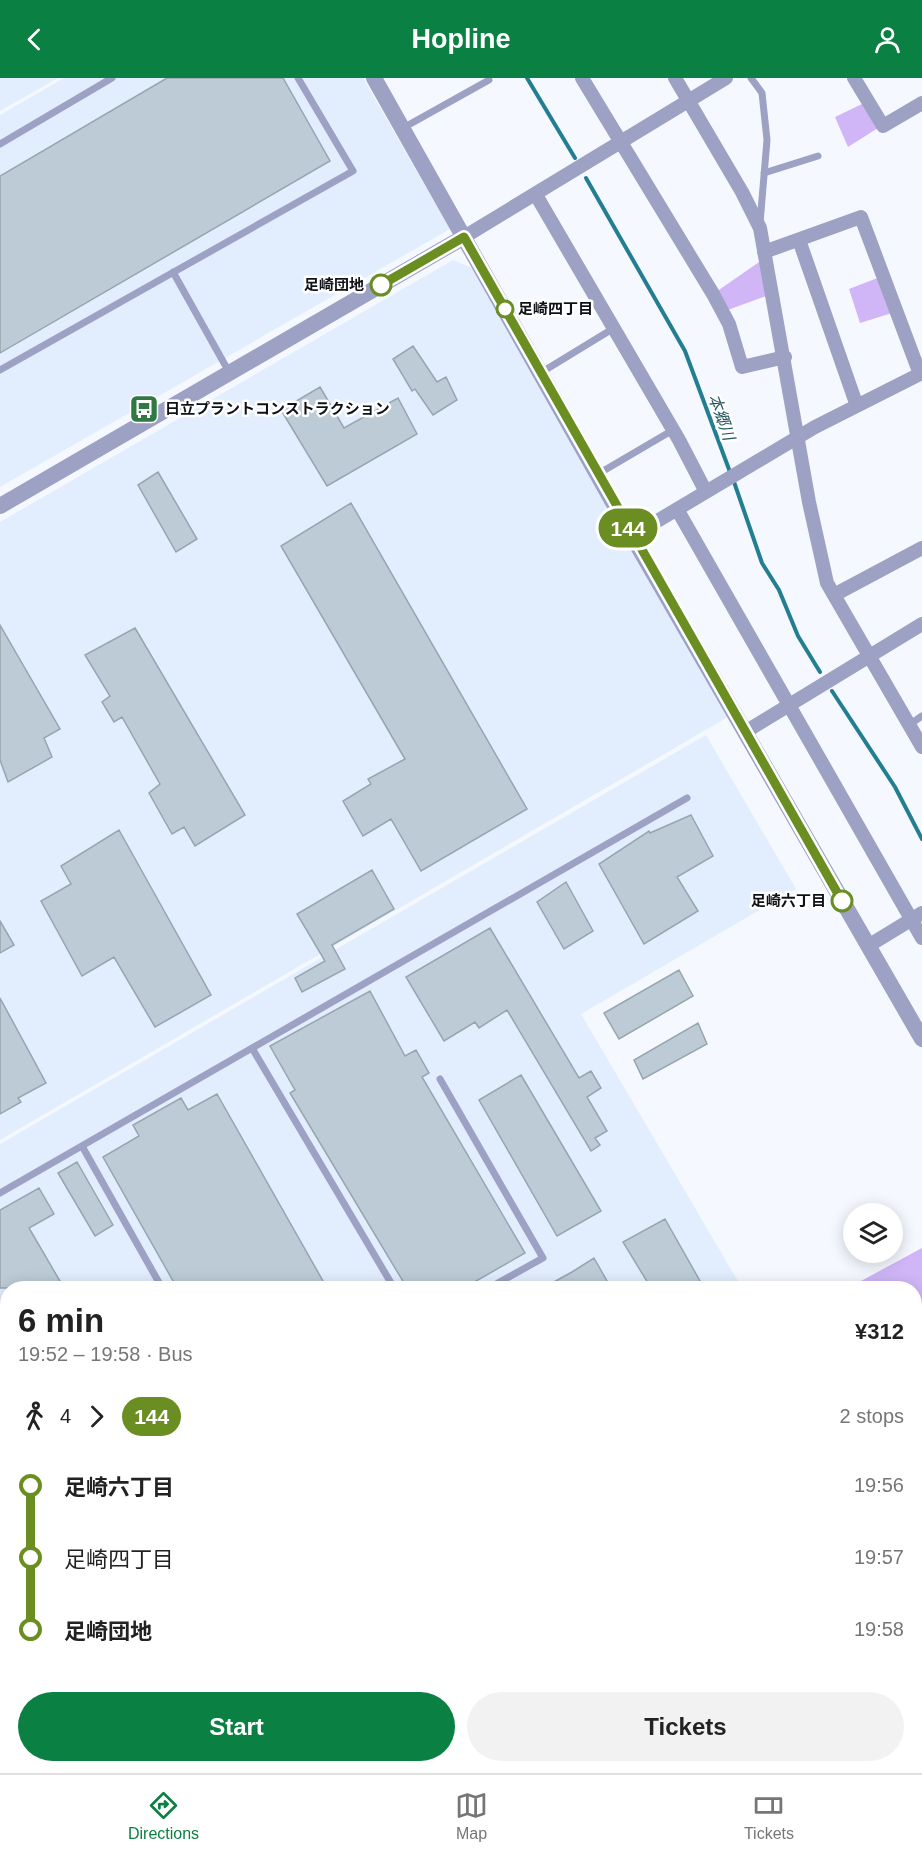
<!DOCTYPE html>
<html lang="en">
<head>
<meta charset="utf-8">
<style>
  body { margin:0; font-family:Arial,"Noto Sans JP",sans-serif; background:#f2f2f2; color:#222; height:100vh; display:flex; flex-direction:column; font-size:22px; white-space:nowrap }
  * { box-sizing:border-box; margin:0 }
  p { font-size:20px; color:#767676 }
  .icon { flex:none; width:33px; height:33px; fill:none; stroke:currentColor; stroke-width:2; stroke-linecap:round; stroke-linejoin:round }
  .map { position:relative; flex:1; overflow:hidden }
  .side { position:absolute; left:0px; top:1203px; width:922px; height:492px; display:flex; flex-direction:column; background:#fff; border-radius:24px 24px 0 0; box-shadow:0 3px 15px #0003 }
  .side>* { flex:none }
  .badge { padding:0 12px; border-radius:20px; font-size:21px; line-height:39px }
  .tools { position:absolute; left:843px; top:1125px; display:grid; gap:12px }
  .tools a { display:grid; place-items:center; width:60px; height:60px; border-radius:50%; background:#fff; box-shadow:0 3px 15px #0003; font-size:30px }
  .map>.badge { position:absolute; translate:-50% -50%; box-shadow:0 0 0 3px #fff }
  .legs { display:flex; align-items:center; gap:9px; height:66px; padding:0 18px; font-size:20px }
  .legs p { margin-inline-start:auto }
  .headline { display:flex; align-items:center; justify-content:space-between; height:102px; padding:0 18px }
  h1 { font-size:33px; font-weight:600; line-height:45px }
  .primary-button { display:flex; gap:12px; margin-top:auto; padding:12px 18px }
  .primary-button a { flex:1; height:69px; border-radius:36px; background:#0b8043; color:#fff; font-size:24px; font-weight:600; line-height:69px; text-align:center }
  .primary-button a+a { background:#f2f2f2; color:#222 }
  ul { padding:0 18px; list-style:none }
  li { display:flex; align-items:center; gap:21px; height:72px; font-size:22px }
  li i { display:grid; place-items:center; width:9px; height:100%; margin:0 8px; background:currentColor }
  li i::after { content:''; width:15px; height:15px; margin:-8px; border:4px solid; border-radius:50%; background:#fff }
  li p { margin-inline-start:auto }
  li:first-child i { background:linear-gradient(#0000 50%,currentColor 0) }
  li:last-child i { background:linear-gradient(currentColor 50%,#0000 0) }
  header { display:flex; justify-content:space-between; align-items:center; height:78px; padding:0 18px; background:#0b8043; color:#fff; font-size:27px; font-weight:600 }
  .dock { display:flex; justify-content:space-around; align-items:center; height:84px; border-top:2px solid #e0e0e0; background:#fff; font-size:16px; color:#767676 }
  .dock a { display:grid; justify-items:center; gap:3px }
  .dock .selected { color:#0b8043 }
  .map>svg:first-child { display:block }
  .built { fill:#e2edfe }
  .green { fill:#d0b6f7 }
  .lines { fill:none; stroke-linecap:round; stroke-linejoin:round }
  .stream { stroke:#237e91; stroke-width:4 }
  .building { fill:#bccbd6; stroke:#96a5af; stroke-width:1.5 }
  .service { stroke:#9da1c3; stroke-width:7 }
  .minor { stroke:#9da1c3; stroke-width:14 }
  .tertiary { stroke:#9da1c3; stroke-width:16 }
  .line-1-casing { stroke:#fff; stroke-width:14 }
  .line-1 { stroke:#6b8e23; stroke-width:9 }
  .stop-1-dot { fill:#fff; stroke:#6b8e23; stroke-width:3 }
  .labels { text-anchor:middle; stroke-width:5; stroke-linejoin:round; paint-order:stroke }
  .stop-label { font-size:15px; font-weight:bold; fill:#0e1216; stroke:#fff; text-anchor:end }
  .poi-label { font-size:15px; font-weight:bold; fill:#0e1216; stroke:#fff; text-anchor:start }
  .water-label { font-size:16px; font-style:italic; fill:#225460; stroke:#fff }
</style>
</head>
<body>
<header><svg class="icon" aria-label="back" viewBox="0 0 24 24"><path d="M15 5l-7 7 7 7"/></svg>Hopline<svg class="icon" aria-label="person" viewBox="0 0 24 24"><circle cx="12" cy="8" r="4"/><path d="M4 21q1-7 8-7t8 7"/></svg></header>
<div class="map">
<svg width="922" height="1695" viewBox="0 0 922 1695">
  <rect width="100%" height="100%" fill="#f5f9ff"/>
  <path class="built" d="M0 0H58L0 33Z
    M64 0H363L450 151 0 409V37Z
    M453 182 472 190 728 639 0 1062V444Z
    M706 657 796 811 581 936 742 1210H8L7 1397 0 1384V1066Z"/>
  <path class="green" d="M864 25 878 50 848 69 835 39Z
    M762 182 769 217 725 233 713 216Z
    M880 199 892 235 860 245 849 211Z
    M922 1170V1434L915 1422V1210H848Z"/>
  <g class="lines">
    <path class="stream" d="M527 0 575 80
      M586 100 685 273 730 394
      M733 401 762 485 779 512 798 558 820 594
      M832 613 895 709 922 761"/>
  </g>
  <path class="building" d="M167 0H283L330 83 0 275V98Z
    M413 268 437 304 446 299 457 322 433 337 415 311 412 313 393 281Z
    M320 309 344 350 398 320 417 356 327 408 281 332Z
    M158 394 197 461 176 474 138 407Z
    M351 425 527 731 421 793 391 741 363 758 343 723 371 706 368 701 405 681 281 468Z
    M0 547 60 651 44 660 52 679 8 704 0 682Z
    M135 550 245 737 195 768 184 749 172 756 149 715 160 706 122 639 114 644 102 624 110 618 85 577Z
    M691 737 713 778 677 799 698 833 644 866 599 786 649 753 650 755Z
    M119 752 211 917 155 949 114 879 82 898 41 823 71 806 61 788Z
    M372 792 394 831 332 867 345 891 302 914 295 900 325 883 297 836Z
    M566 804 593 853 564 871 537 824Z
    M0 843 14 867 0 875Z
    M490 850 579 1000 591 993 601 1010 587 1019 607 1053 595 1060 600 1067 591 1073 507 932 479 950 475 944 444 963 406 899Z
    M679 892 693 918 619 961 604 935Z
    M370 913 405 978 416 972 429 995 422 999 525 1175 464 1210H407L290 1015 295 1012 270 968Z
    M0 920 46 1005 18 1020 21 1024 0 1036Z
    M698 945 707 966 643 1001 634 982Z
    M521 997 601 1133 557 1158 479 1022Z
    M217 1016 327 1210H177L103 1079 139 1058 133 1047 181 1020 188 1032Z
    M77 1084 113 1147 95 1158 58 1095Z
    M39 1110 54 1136 29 1150 64 1210H0V1132Z
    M665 1141 704 1210H651L623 1164Z
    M594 1180 611 1210H543L572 1194Z"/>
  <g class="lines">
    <path class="service" d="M751 0 762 15 767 62 760 145
      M403 50 489 2
      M0 66 112 0
      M764 95 818 78
      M173 194 229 294
      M0 292 353 93 298 0
      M542 294 614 250
      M598 396 673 352
      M909 647 922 638
      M252 970 394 1210
      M440 1001 543 1180 489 1210
      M82 1068 162 1210
      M0 1115 687 720
      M0 1261 8 1274
      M0 1361 8 1357
      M9 1695 22 1688"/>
    <path class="minor" d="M582 0 713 216 729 246 742 289 785 279
      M675 0 742 114 760 150 809 424 827 505 922 669
      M854 0 883 48 922 25
      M536 117 679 362 706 414
      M464 159 726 0
      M799 162 857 328
      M764 174 861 139 920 296
      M677 431 922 860
      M632 458 815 349 922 295
      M834 517 922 470
      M745 654 922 546
      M868 868 922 835
      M915 1654 922 1695
      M0 1684 6 1695"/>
    <path class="tertiary" d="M374 0 632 458 922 961
      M0 428 464 159
      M0 1423 8 1436
      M915 1583 922 1581
      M152 1688 156 1695
      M509 1695 533 1688"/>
  </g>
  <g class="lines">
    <g class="line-1-casing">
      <path id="line-1" d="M381 207 464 159 842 823"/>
    </g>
    <use href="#line-1" class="line-1"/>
  </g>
  <defs>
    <g id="bus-square" transform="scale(1.5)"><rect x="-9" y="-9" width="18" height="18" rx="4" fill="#327844" stroke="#fff"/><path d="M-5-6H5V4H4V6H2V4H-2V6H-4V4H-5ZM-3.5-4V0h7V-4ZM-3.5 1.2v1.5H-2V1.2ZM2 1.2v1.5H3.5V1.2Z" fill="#fff"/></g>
  </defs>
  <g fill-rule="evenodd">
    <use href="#bus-square" x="144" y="331"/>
  </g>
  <g class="stop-1-dot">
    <circle cx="381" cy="207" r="10"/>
    <circle cx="505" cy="231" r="8"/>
    <circle cx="842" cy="823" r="10"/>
  </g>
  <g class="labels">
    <g class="stop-label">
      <text x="364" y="212">足崎団地</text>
      <text x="518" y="236" text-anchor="start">足崎四丁目</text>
      <text x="826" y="828">足崎六丁目</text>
    </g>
    <g class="poi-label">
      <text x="165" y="336">日立プラントコンストラクション</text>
    </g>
    <g class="water-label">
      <text transform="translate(722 339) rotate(70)" y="6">本郷川</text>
    </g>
  </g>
</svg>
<div class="tools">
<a><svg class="icon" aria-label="layers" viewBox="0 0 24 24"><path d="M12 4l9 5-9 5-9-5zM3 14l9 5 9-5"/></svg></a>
</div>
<b class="badge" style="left:628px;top:450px;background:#6b8e23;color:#fff">144</b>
<section class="side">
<div class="headline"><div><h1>6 min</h1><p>19:52 – 19:58 · Bus</p></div><b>¥312</b></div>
<div class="legs"><svg class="icon" aria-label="walk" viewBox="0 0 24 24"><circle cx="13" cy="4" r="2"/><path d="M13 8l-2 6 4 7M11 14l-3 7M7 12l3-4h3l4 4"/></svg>4<svg class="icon" aria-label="forward" viewBox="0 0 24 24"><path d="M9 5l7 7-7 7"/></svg><b class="badge" style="background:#6b8e23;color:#fff">144</b><p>2 stops</p></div>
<ul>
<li><i style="color:#6b8e23"></i><b>足崎六丁目</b><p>19:56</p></li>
<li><i style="color:#6b8e23"></i><span>足崎四丁目</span><p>19:57</p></li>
<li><i style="color:#6b8e23"></i><b>足崎団地</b><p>19:58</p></li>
</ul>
<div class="primary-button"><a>Start</a><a>Tickets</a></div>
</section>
</div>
<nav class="dock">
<a class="selected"><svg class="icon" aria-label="directions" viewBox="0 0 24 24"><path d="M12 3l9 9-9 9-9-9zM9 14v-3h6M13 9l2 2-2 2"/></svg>Directions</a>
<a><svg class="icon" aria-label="map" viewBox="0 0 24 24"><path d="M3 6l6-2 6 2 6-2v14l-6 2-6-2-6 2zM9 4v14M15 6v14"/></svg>Map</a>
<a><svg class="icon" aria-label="tickets" viewBox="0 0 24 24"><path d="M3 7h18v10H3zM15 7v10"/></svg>Tickets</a>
</nav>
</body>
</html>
